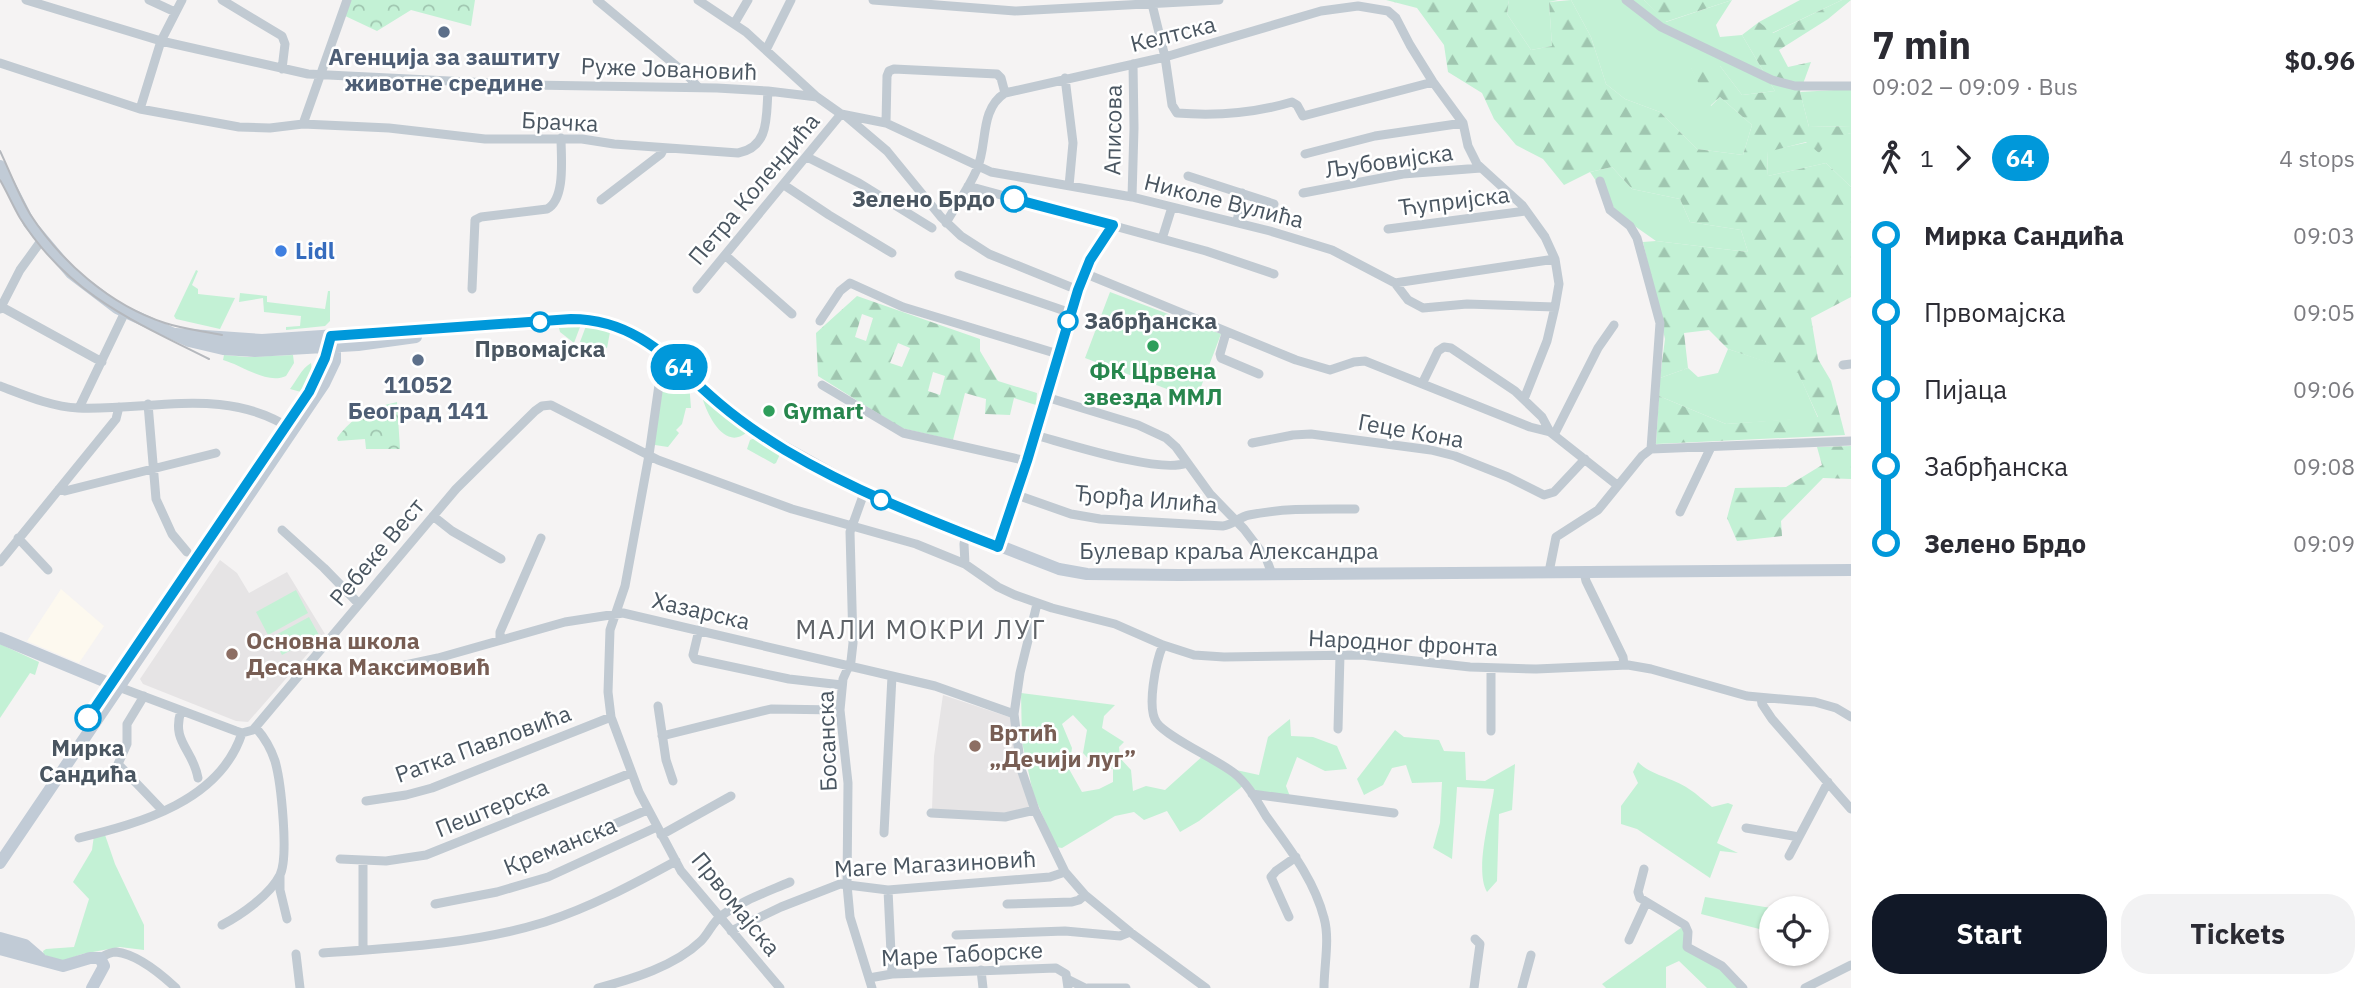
<!DOCTYPE html>
<html lang="en">
<head>
<meta charset="utf-8">
<style>
  body { margin:0; font-family:"IBM Plex Sans",sans-serif; background:#f2f2f3; color:#2b2b33; height:100vh; display:flex; flex-direction:column; font-size:26px; white-space:nowrap }
  * { box-sizing:border-box; margin:0 }
  p { font-size:23px; color:#7c7c81 }
  .icon { flex:none; width:38px; height:38px; fill:none; stroke:currentColor; stroke-width:2; stroke-linecap:round; stroke-linejoin:round }
  .map { position:relative; flex:1; overflow:hidden }
  .side { display:flex; flex-direction:column; background:#fff; width:525px }
  .side>* { flex:none }
  .badge { padding:0 14px; border-radius:23px; font-size:24px; line-height:46px }
  .buttons { position:absolute; left:1759px; top:896px; display:grid; gap:14px }
  .buttons a { display:grid; place-items:center; width:70px; height:70px; border-radius:50%; background:#fff; box-shadow:0 2px 5px #0004; font-size:35px }
  .map>.badge { position:absolute; translate:-50% -50%; box-shadow:0 0 0 4px #fff }
  .legs { display:flex; align-items:center; gap:10px; height:77px; padding:0 21px; font-size:23px }
  .legs p { margin-inline-start:auto }
  .overview { display:flex; align-items:center; justify-content:space-between; height:119px; padding:0 21px }
  h1 { font-size:38px; font-weight:800; line-height:52px }
  .button { display:flex; gap:14px; margin-top:auto; padding:14px 21px }
  .button a { flex:1; height:80px; border-radius:28px; background:#111827; color:#fff; font-size:28px; font-weight:800; line-height:80px; text-align:center }
  .button a+a { background:#f2f2f3; color:#2b2b33 }
  ul { padding:0 21px; list-style:none }
  li { display:flex; align-items:center; gap:24px; height:77px; font-size:26px }
  li i { display:grid; place-items:center; width:10px; height:100%; margin:0 9px; background:currentColor }
  li i::after { content:''; width:18px; height:18px; margin:-9px; border:5px solid; border-radius:50%; background:#fff }
  li p { margin-inline-start:auto }
  li:first-child i { background:linear-gradient(#0000 50%,currentColor 0) }
  li:last-child i { background:linear-gradient(currentColor 50%,#0000 0) }
  main { display:flex; flex:1; min-height:0 }
  .map>svg:first-child { display:block }
  .commercial { fill:#fdf9ef }
  .education { fill:#e6e4e5 }
  .green { fill:#c3f1d5; fill-rule:evenodd }
  .forest { fill:url(#forest-firs); fill-rule:evenodd }
  .park { fill:url(#park-crowns) }
  .lines { fill:none; stroke-linecap:round; stroke-linejoin:round }
  .street { stroke:#c1cad2; stroke-width:9 }
  .secondary { stroke:#c1cbd6; stroke-width:12 }
  .tram { stroke:#b5b8bd; stroke-width:2 }
  .line-1-casing { stroke:#fff; stroke-width:16 }
  .line-1 { stroke:#0098da; stroke-width:10 }
  .service-dot { fill:#5c6f8a; stroke:#fff; stroke-width:2.5 }
  .stop-1-dot { fill:#fff; stroke:#0098da; stroke-width:3.5 }
  .shop-dot { fill:#3f7fe0; stroke:#fff; stroke-width:2.5 }
  .leisure-dot { fill:#2e9e5b; stroke:#fff; stroke-width:2.5 }
  .education-dot { fill:#8d6e63; stroke:#fff; stroke-width:2.5 }
  .labels { text-anchor:middle; stroke-width:5; stroke-linejoin:round; paint-order:stroke }
  .street-label { font-size:23px; fill:#4a5661; stroke:#fff }
  .service-label { font-size:23px; font-weight:bold; fill:#4e5e75; stroke:#fff }
  .stop-label { font-size:23px; font-weight:bold; fill:#4a5661; stroke:#fff }
  .shop-label { font-size:23px; font-weight:bold; fill:#366cbe; stroke:#fff; text-anchor:start }
  .leisure-label { font-size:23px; font-weight:bold; fill:#27864d; stroke:#fff }
  .education-label { font-size:23px; font-weight:bold; fill:#785e54; stroke:#fff; text-anchor:start }
  .quarter-label { font-size:26px; letter-spacing:2px; fill:#5f6368; stroke:#fff }
</style>
</head>
<body>
<main>
<div class="map">
<svg width="1851" height="988" viewBox="0 0 1851 988">
  <defs>
    <pattern id="forest-firs" width="22" height="20" patternUnits="userSpaceOnUse" patternTransform="scale(1.75)"><rect width="22" height="20" fill="#c3f1d5"/><path d="M5 1l3.5 6h-7zM16 11l3.5 6h-7z" fill="#a0c6b0"/></pattern>
    <pattern id="park-crowns" width="20" height="18" patternUnits="userSpaceOnUse" patternTransform="scale(1.75)"><rect width="20" height="18" fill="#c3f1d5"/><path d="M2 6a3 3 0 1 1 6 0M12 15a3 3 0 1 1 6 0" fill="none" stroke="#a0c6b0"/></pattern>
  </defs>
  <rect width="100%" height="100%" fill="#f5f3f3"/>
  <path class="commercial" d="M61 589 104 626 79 663 27 641Z"/>
  <path class="education" d="M220 560 237 573 249 593 287 572 325 634 248 722 236 721 143 684 140 679Z
    M943 695 1012 718 1031 808 993 815 932 809 934 756Z"/>
  <path class="green" d="M1509 0H1558L1549 2 1552 46 1531 50 1507 14Z
    M1571 0H1644L1666 22 1732 0 1716 25 1720 37 1742 35 1775 91 1742 95 1720 66 1691 67 1711 106 1720 97 1752 125 1743 155 1697 149 1660 112 1625 99 1606 84 1591 37Z
    M1800 0H1842L1772 33 1759 22Z
    M1851 89V126L1809 127 1800 92Z
    M1851 133V187L1826 163 1768 176 1767 151Z
    M1612 167 1632 189 1680 199 1690 222 1741 230 1748 252 1656 241 1619 215 1590 172Z
    M196 270 198 271 192 285 198 289V294L235 298 220 329 176 319 174 316Z
    M328 291H330V321L325 326 286 330V327L300 326 301 316 264 312 263 298 239 302 240 293 267 296V302L325 309Z
    M1110 292 1221 334 1196 400 1085 358Z
    M586 326 610 332 607 348 580 342Z
    M580 327 574 343 560 332 559 328Z
    M1728 349 1798 372 1818 418 1726 424 1659 396 1660 378 1688 368 1698 377 1718 373Z
    M224 355 247 357 293 355 294 363 286 376C267 385 242 365 223 360Z
    M311 363 312 372 301 392 290 389C297 380 301 369 311 363Z
    M670 367 689 382 691 408H686L682 424 676 430 679 433 668 447 655 445 654 441 664 380Z
    M706 397 746 430V433C725 450 708 416 703 400Z
    M755 438 781 452 776 463 774 464 747 449 750 440Z
    M296 590 308 613 268 635 256 612Z
    M309 617 319 635 282 655 272 637Z
    M0 644 39 662 35 675 30 673 0 718Z
    M1021 693 1115 705 1104 716 1102 728 1124 742 1119 747 1120 758 1131 770 1133 791 1146 786 1165 790 1205 754 1227 768 1259 775 1268 737 1290 719 1291 736 1313 737 1337 746 1347 769 1325 771 1297 757 1286 786 1291 799 1252 794 1244 785 1199 821 1180 832 1167 811 1144 820 1134 812 1115 816 1062 848 1056 847 1033 793 1022 742ZM1073 715 1087 730 1083 753 1095 766 1113 769V782L1099 789 1082 792 1069 769 1072 748 1062 724Z
    M1395 730 1404 737 1439 740 1444 751 1465 752 1466 780 1485 781 1515 764 1512 810 1499 814 1497 881 1487 892C1474 869 1491 815 1494 789L1457 787 1452 859 1433 848 1440 823 1442 782 1412 783 1406 765 1392 768 1383 785 1364 795 1357 779Z
    M1638 762C1652 776 1672 777 1689 789 1697 794 1704 801 1712 807L1728 803 1733 805 1717 843 1738 853 1720 851 1710 878 1637 829 1621 824V806L1638 783 1633 772Z
    M104 832 115 864 144 925V950L120 947 82 954 63 961 44 955 43 951 46 949 74 947 89 899 73 882 92 850 94 835Z
    M1705 897 1771 908V932L1701 914Z
    M1685 925 1686 943 1707 957 1743 988H1707L1679 961 1666 967V988H1606L1602 984Z"/>
  <path class="forest" d="M1386 0H1509L1507 14 1531 50 1552 46 1549 2 1571 0 1591 37 1606 84 1625 99 1660 112 1697 149 1743 155 1752 125 1720 97 1710 106 1690 66H1720L1742 95 1775 91 1742 35 1759 22 1773 33 1842 0H1851L1828 19 1779 50 1788 67 1811 62 1800 92 1809 127 1851 126V133L1830 139 1819 153 1806 142 1767 152 1768 176 1826 163 1851 187V297L1811 318 1818 359 1831 381 1845 435 1656 444 1659 396 1726 424 1818 417 1798 373 1728 349 1709 330 1684 333 1688 368 1660 378 1665 339 1643 242 1656 241 1748 252 1741 230 1690 222 1680 199 1632 189 1612 167 1590 172 1564 185 1543 159 1516 145 1494 119 1482 93 1448 72 1444 45 1417 8Z
    M1644 0H1732L1665 22Z
    M857 296 980 339V351L998 381 1037 393 1036 405 1014 398 1010 415 985 414 986 399 965 393 953 440 901 428 818 376 816 333ZM862 314 873 318 866 341 855 337ZM898 343 910 348 902 367 890 363ZM933 372 945 376 940 395 928 391Z
    M1851 446V479L1823 478 1781 521 1782 536 1737 541 1727 518 1735 488 1786 487 1822 465 1817 447Z"/>
  <path class="park" d="M347 0H475L471 26 411 10 377 31 341 14Z
    M397 402 400 449H366L365 439 338 441 337 438C353 416 371 408 397 402Z"/>
  <g class="lines">
    <path class="street" d="M26 0 161 41 308 74 530 85 717 88 768 91 817 97
      M149 0 175 12
      M222 0 282 36 285 44 282 69
      M597 0 686 74 698 87
      M698 0 746 32 817 97 841 114 886 123 991 172 1132 197 1270 231 1332 250 1395 283 1555 259
      M873 0 1015 11 1219 0
      M1151 0 1165 57 1172 105 1177 113C1215 116 1255 113 1292 102L1297 105 1303 116 1433 82
      M1626 0 1661 27 1772 80 1795 86H1851
      M734 24 748 0
      M766 50 791 0
      M0 63 140 109 239 127 270 128 303 124 389 128 485 139H582L614 144 738 153C770 147 766 116 768 91
      M1065 78 1073 143 1069 186
      M140 109 161 41 182 0
      M847 117 887 151 941 217 961 236 989 254 1078 290
      M886 123 887 76 889 71 894 69 997 74 1001 78 1005 93
      M303 124 347 0
      M1305 154 1375 136 1463 123
      M807 157 859 183 932 228
      M1188 176 1274 204
      M784 185 829 215 892 253
      M968 186 1206 251 1274 274
      M1303 193 1403 174 1481 168
      M1132 197 1134 128 1133 64
      M601 200 661 154 664 148
      M1237 222 1242 193
      M946 223C956 205 969 188 977 169 988 144 979 110 1005 93L1165 57 1321 11 1358 6 1388 11 1396 18 1410 45 1433 82 1463 123 1468 146 1477 164 1522 205 1545 237 1555 259 1559 284 1555 307 1547 341 1524 399
      M1388 229 1526 211
      M1162 239 1172 207
      M725 255 792 314
      M1084 273 1296 360 1330 370 1354 362 1365 361 1530 427 1550 432
      M959 275 1071 313
      M1395 283 1408 300 1423 308 1467 304 1555 307
      M472 289 475 220 481 217 547 209C566 199 561 157 561 138
      M697 289 841 114
      M0 306 102 362
      M0 309 20 270 41 241
      M820 321 840 291 850 283 903 307 1058 354
      M1226 333 1220 354 1221 358 1259 374
      M666 356 660 378 649 455 625 586 610 630 608 692 611 717 639 792 681 871 780 988
      M1843 365 1851 364
      M1422 384 1438 351 1444 347 1451 348 1515 391 1542 417 1550 432 1617 485
      M822 385 903 433 1027 461
      M0 386C24 395 52 407 78 408 152 411 226 385 293 430
      M1046 397 1138 425 1166 438 1176 447 1210 494 1244 529 1266 558 1272 574
      M148 404 156 499 172 534 187 552
      M79 408 125 312
      M1035 435C1065 443 1160 474 1186 463
      M1554 435 1598 348 1614 325
      M1252 443 1293 435 1311 434 1431 450 1455 456 1508 477 1544 495 1554 492 1585 459
      M1651 449 1851 441
      M59 489 65 491 216 453
      M864 493 850 532 853 643 851 661 843 679 840 710 848 783 847 885 850 917 872 988
      M1017 495 1071 514 1100 519 1223 526C1233 525 1239 517 1249 515 1283 508 1320 509 1355 509
      M1680 512 1711 447
      M433 516 452 531 501 559
      M282 530 324 568 359 604
      M18 538 48 570
      M998 547 1027 461 1078 290 1090 260 1113 225
      M0 562 116 419 119 407
      M965 564 964 544 966 534
      M1549 572 1556 537 1598 510 1642 456 1651 449 1660 323 1637 238 1630 226 1610 210 1600 181
      M1584 572 1586 581 1623 657 1624 665
      M1037 604 1020 673 1014 714 1021 769 1035 810 1065 872 1085 895 1130 932 1206 988
      M699 630 693 655 695 659 789 679 842 685
      M500 640V632L541 538
      M1163 645C1156 661 1146 709 1157 723 1167 737 1216 759 1234 773 1248 784 1257 801 1266 816 1289 848 1314 879 1324 918 1330 939 1324 966 1324 988
      M377 671 438 658 565 622 623 613 935 686 1014 714
      M116 686 236 731 242 733 253 730 456 489 535 411 542 406 551 405 658 460 792 509 916 544 965 564 998 587 1015 595 1052 608 1115 624 1163 645 1194 655 1224 657 1361 655 1470 667 1536 669 1628 665 1651 669 1747 696 1815 702 1836 708 1851 717
      M144 696 127 724V744L118 764 163 811
      M1761 698 1762 704 1772 719 1851 809
      M658 706 666 760 673 781
      M181 711C171 742 193 749 198 778
      M1338 729 1340 655
      M1491 731V668
      M662 736 771 709 840 710
      M1252 794 1394 813
      M366 801 406 795 432 788 611 717
      M931 813 1005 817 1035 810
      M1746 828 1799 837
      M884 833 892 676
      M661 835 731 796
      M585 837 647 810
      M79 838C141 823 220 801 242 733
      M1789 856 1828 782
      M340 859 386 861 426 855 631 773
      M1644 869 1638 892 1640 898 1685 925 1688 932 1687 947 1722 966 1743 988
      M280 875V890L287 919
      M888 890 892 974
      M435 904 497 892 548 877 657 827
      M1007 904 1072 902 1079 900 1085 895
      M1289 917 1271 877 1276 871 1296 857
      M222 925C241 915 270 895 280 875 289 857 281 782 275 761 271 749 264 737 256 728
      M731 931 781 907 840 884 888 890 1050 877 1065 872
      M956 935 1065 931 1120 936 1130 932
      M1629 940 1646 903
      M363 950V860
      M323 953C397 948 474 944 545 922 591 907 634 884 676 861
      M296 954 300 988
      M100 958C105 955 110 952 116 952 137 954 162 975 176 988
      M981 970 983 988
      M869 978 892 974 1056 968 1066 974 1068 988
      M1067 979 1085 988
      M598 988C633 979 675 966 701 941 709 933 712 923 721 916 741 901 767 892 790 882
      M1088 988H1126
      M1474 988 1480 944 1475 939
      M1522 988 1531 955
      M1805 988 1851 965"/>
    <path class="secondary" d="M0 166 29 223 71 273 117 308 189 341 223 349 255 351 358 345 416 337
      M176 334 262 340 563 320C594 318 623 326 650 343L755 431 872 496 1059 569 1087 574 1179 575 1851 570
      M306 396 321 369 331 336
      M0 638 111 684
      M0 863 324 384 335 361V335
      M0 938 25 945 40 958
      M0 949 63 966 90 958H100L104 966 92 988"/>
    <path class="tram" d="M0 151C10 172 18 194 30 214 61 262 110 305 165 323 183 329 203 331 222 335
      M0 180C7 192 13 206 20 218 68 294 133 321 209 359"/>
  </g>
  <g class="lines">
    <g class="line-1-casing">
      <path id="line-1" d="M88 718 309 392 325 358 331 336 571 319C638 319 673 364 720 404 740 421 762 436 785 450 854 491 924 518 998 547L1027 461 1078 290 1090 260 1113 225 1014 199"/>
    </g>
    <use href="#line-1" class="line-1"/>
  </g>
  <g class="service-dot">
    <circle cx="444" cy="32" r="7"/>
    <circle cx="418" cy="360" r="7"/>
  </g>
  <g class="stop-1-dot">
    <circle cx="1014" cy="199" r="12"/>
    <circle cx="1068" cy="321" r="9"/>
    <circle cx="540" cy="322" r="9"/>
    <circle cx="881" cy="500" r="9"/>
    <circle cx="88" cy="718" r="12"/>
  </g>
  <circle class="shop-dot" cx="281" cy="251" r="7"/>
  <g class="leisure-dot">
    <circle cx="1153" cy="346" r="7"/>
    <circle cx="769" cy="411" r="7"/>
  </g>
  <g class="education-dot">
    <circle cx="232" cy="654" r="7"/>
    <circle cx="975" cy="746" r="7"/>
  </g>
  <g class="labels">
    <g class="street-label">
      <text transform="translate(1173 34) rotate(-14)" y="8">Келтска</text>
      <text transform="translate(669 69) rotate(2)" y="8">Руже Јовановић</text>
      <text transform="translate(560 122) rotate(3)" y="8">Брачка</text>
      <text transform="translate(1113 130) rotate(-89)" y="8">Аписова</text>
      <text transform="translate(1389 161) rotate(-8)" y="8">Љубовијска</text>
      <text transform="translate(754 189) rotate(-50)" y="8">Петра Колендића</text>
      <text transform="translate(1224 201) rotate(14)" y="8">Николе Вулића</text>
      <text transform="translate(1454 201) rotate(-7)" y="8">Ћупријска</text>
      <text transform="translate(1411 431) rotate(10)" y="8">Геце Кона</text>
      <text transform="translate(1146 499) rotate(5)" y="8">Ђорђа Илића</text>
      <text x="1229" y="559">Булевар краља Александра</text>
      <text transform="translate(377 552) rotate(-50)" y="8">Ребеке Вест</text>
      <text transform="translate(701 611) rotate(13)" y="8">Хазарска</text>
      <text transform="translate(1403 643) rotate(3)" y="8">Народног фронта</text>
      <text transform="translate(827 741) rotate(-92)" y="8">Босанска</text>
      <text transform="translate(483 744) rotate(-20)" y="8">Ратка Павловића</text>
      <text transform="translate(492 808) rotate(-22)" y="8">Пештерска</text>
      <text transform="translate(560 846) rotate(-22)" y="8">Креманска</text>
      <text transform="translate(935 864) rotate(-3)" y="8">Маге Магазиновић</text>
      <text transform="translate(736 904) rotate(51)" y="8">Првомајска</text>
      <text transform="translate(962 954) rotate(-3)" y="8">Маре Таборске</text>
    </g>
    <g class="service-label">
      <text x="444" y="65">Агенција за заштиту<tspan x="444" dy="26">животне средине</tspan></text>
      <text x="418" y="393">11052<tspan x="418" dy="26">Београд 141</tspan></text>
    </g>
    <g class="stop-label">
      <text x="995" y="207" text-anchor="end">Зелено Брдо</text>
      <text x="1084" y="329" text-anchor="start">Забрђанска</text>
      <text x="540" y="357">Првомајска</text>
      <text x="88" y="756">Мирка<tspan x="88" dy="26">Сандића</tspan></text>
    </g>
    <g class="shop-label">
      <text x="295" y="259">Lidl</text>
    </g>
    <g class="leisure-label">
      <text x="1153" y="379">ФК Црвена<tspan x="1153" dy="26">звезда ММЛ</tspan></text>
      <text x="783" y="419" text-anchor="start">Gymart</text>
    </g>
    <g class="education-label">
      <text x="246" y="649">Основна школа<tspan x="246" dy="26">Десанка Максимовић</tspan></text>
      <text x="989" y="741">Вртић<tspan x="989" dy="26">„Дечији луг”</tspan></text>
    </g>
    <g class="quarter-label">
      <text x="921" y="639">МАЛИ МОКРИ ЛУГ</text>
    </g>
  </g>
</svg>
<div class="buttons">
<a><svg class="icon" aria-label="locate" viewBox="0 0 24 24"><circle cx="12" cy="12" r="6"/><path d="M12 2v4M12 18v4M2 12h4M18 12h4"/></svg></a>
</div>
<b class="badge" style="left:679px;top:367px;background:#0098da;color:#fff">64</b>
</div>
<section class="side">
<div class="overview"><div><h1>7 min</h1><p>09:02 – 09:09 · Bus</p></div><b>$0.96</b></div>
<div class="legs"><svg class="icon" aria-label="walk" viewBox="0 0 24 24"><circle cx="13" cy="4" r="2"/><path d="M13 8l-2 6 4 7M11 14l-3 7M7 12l3-4h3l4 4"/></svg>1<svg class="icon" aria-label="forward" viewBox="0 0 24 24"><path d="M9 5l7 7-7 7"/></svg><b class="badge" style="background:#0098da;color:#fff">64</b><p>4 stops</p></div>
<ul>
<li><i style="color:#0098da"></i><b>Мирка Сандића</b><p>09:03</p></li>
<li><i style="color:#0098da"></i><span>Првомајска</span><p>09:05</p></li>
<li><i style="color:#0098da"></i><span>Пијаца</span><p>09:06</p></li>
<li><i style="color:#0098da"></i><span>Забрђанска</span><p>09:08</p></li>
<li><i style="color:#0098da"></i><b>Зелено Брдо</b><p>09:09</p></li>
</ul>
<div class="button"><a>Start</a><a>Tickets</a></div>
</section>
</main>
</body>
</html>
